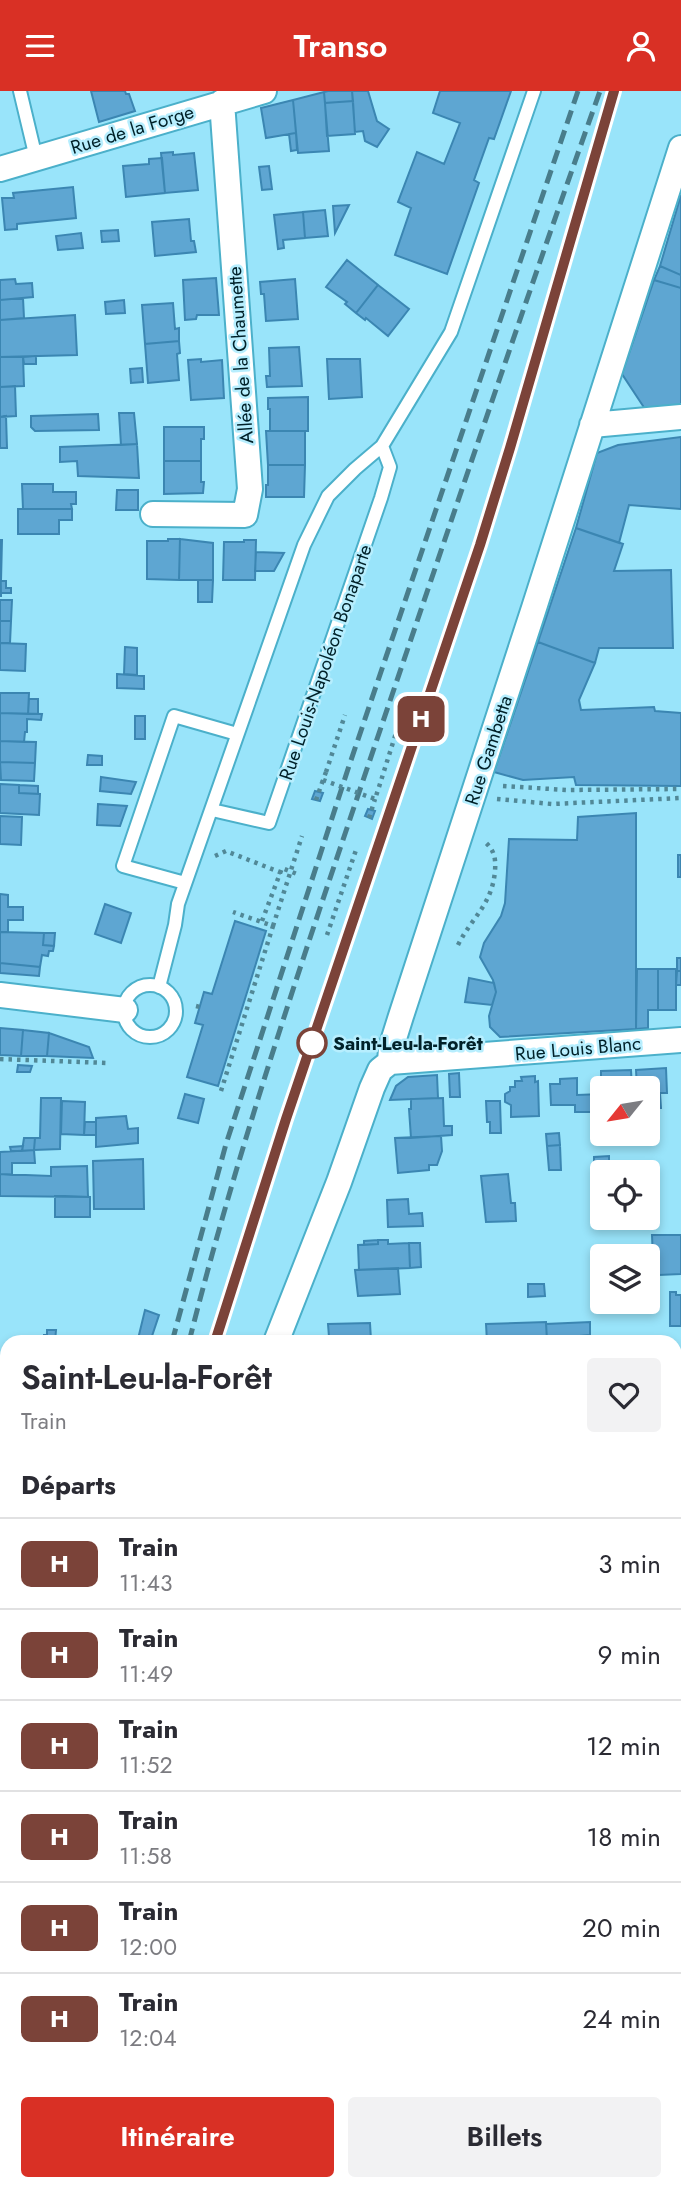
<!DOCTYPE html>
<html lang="fr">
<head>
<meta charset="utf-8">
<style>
  body { margin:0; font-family:Jost,sans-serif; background:#f2f2f3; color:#2b2b33; height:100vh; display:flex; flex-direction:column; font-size:26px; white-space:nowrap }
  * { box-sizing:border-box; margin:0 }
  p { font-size:23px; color:#7c7c81 }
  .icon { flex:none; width:38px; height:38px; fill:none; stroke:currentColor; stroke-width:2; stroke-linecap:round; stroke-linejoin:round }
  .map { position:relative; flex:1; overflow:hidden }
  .details { position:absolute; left:0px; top:1244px; width:682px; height:856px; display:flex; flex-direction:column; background:#fff; border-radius:21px 21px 0 0; box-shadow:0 4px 10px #0003 }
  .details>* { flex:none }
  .badge { padding:0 14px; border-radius:10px; font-size:24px; line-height:46px }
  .needle { width:46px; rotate:240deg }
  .tools { position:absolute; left:590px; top:985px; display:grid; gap:14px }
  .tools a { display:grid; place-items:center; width:70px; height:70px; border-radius:7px; background:#fff; box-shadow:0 4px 10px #0003; font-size:35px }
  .map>.badge { position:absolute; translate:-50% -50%; box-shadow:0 0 0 4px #fff }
  h2 { padding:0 21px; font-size:26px; line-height:63px }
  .round { display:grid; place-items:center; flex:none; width:74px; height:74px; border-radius:7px; background:#f2f2f3 }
  .summary { display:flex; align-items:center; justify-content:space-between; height:119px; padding:0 21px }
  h1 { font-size:33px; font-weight:600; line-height:52px }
  .action { display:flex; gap:14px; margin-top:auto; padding:14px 21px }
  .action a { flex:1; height:80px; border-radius:7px; background:#d93025; color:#fff; font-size:28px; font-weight:600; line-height:80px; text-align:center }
  .action a+a { background:#f2f2f3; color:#2b2b33 }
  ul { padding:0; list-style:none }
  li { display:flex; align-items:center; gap:21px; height:91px; padding:0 21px; border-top:2px solid #e1e1e2 }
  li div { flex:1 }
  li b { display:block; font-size:26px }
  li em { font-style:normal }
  li .badge { min-width:77px; font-weight:700; text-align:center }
  header { display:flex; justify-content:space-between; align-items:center; height:91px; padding:0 21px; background:#d93025; color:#fff; font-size:32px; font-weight:600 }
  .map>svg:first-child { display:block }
  .building { fill:#5ea6d2; stroke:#3b86b2; stroke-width:2 }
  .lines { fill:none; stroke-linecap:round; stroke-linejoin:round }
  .lane-casing { stroke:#4bb0ca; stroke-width:16 }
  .street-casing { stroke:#4bb0ca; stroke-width:28 }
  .path { stroke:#518897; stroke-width:4.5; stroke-dasharray:3.5 5; stroke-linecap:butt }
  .lane { stroke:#fff; stroke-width:12 }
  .street { stroke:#fff; stroke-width:24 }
  .rail { stroke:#497d8b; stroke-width:5; stroke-dasharray:14 7; stroke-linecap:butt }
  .path-bridge { stroke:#518897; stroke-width:4.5; stroke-dasharray:3.5 5; stroke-linecap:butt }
  .line-casing { stroke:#fff; stroke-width:16 }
  .line { stroke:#7b4339; stroke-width:10 }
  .stop-dot { fill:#fff; stroke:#7b4339; stroke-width:3.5 }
  .labels { text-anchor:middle; stroke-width:5; stroke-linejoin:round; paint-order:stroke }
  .street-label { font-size:19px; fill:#012129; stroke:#b7eefe }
  .stop-label { font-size:19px; font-weight:bold; fill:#012129; stroke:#b7eefe; text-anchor:start }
</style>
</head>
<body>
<header><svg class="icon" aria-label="menu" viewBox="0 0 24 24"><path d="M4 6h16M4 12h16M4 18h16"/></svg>Transo<svg class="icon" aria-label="person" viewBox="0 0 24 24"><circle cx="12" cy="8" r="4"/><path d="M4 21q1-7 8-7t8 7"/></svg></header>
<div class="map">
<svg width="681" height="2099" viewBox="0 0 681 2099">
  <rect width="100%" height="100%" fill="#99e4fa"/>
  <path class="building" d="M91 0H125L126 3H129L135 20 99 31Z
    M328 0H352L353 10 325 12 324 1Z
    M352 0H368L377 30 389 38 377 56 365 50 363 40 355 41Z
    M440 0H511L494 48 489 47 474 89 479 92 447 183 395 164 411 117 398 111 417 61 444 73 460 32 433 22Z
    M324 1 329 60 298 62 293 9Z
    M293 9 296 42 266 47 261 17Z
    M353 10 355 43 327 45 325 12Z
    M296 42 297 59 291 60 289 43Z
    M173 61V64L194 62 198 99 165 102 161 62Z
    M162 67 165 102 126 106 123 75 149 73V68Z
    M269 75 272 98 262 99 259 76Z
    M73 96 76 127 17 133V138L5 139 2 107H14L13 102Z
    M681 104V184L660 175Z
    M349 114 335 142 333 115Z
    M325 119 328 145 305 147 303 121Z
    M303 121 305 147 283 149 284 157 278 158 274 124Z
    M189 128 191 150H194L196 161 155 165 152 131Z
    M118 139 119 150 102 151 101 140Z
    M81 142 83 157 58 159 56 145Z
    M347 169 378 194 356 222 345 213 347 211 326 196Z
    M660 175 681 184V197L654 189Z
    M216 187 219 224H197L196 228 185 229 183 189Z
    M15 188 16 193 32 192 33 206 0 209V189Z
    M295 188 298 228 266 230 264 203H261L260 191Z
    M654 189 681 197V316L647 321 622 283Z
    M378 194 409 218 388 245 366 227 365 229 356 222Z
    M23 207 24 227 0 229V209Z
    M124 209 125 222 106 223 105 211Z
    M173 212 175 238 179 237V250L145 253 142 214Z
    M75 224 77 264 0 266V229Z
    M179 250 180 262 177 263 179 289 148 292 145 253Z
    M299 256 302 295 267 296 266 285H270L269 257Z
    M36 265V273H24L23 266Z
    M0 266H23L24 295 0 296Z
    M201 268V271L222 269 224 307 191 309 188 269Z
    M327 268H360L362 306 329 308Z
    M142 277 143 291 131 292 130 278Z
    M15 295 16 325 0 326V296Z
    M308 306V340H270V318H268V307Z
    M119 322H134L137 353 121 354Z
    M98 323 99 339 35 340 31 336V325Z
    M6 325 7 357H0V326Z
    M164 336H204V348H201V370H164Z
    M266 340H305V374H268Z
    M681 346V418L629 414 619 452 576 437 597 362 618 354Z
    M137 353 139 387 78 385 77 370 60 371V356Z
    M164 370H201V391H204L203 402 164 403Z
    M268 374H305L304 406H266V394H268Z
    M22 393H53V401H76V413H71L72 418H23Z
    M117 399H138V419H116Z
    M18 418H72V429H59V443H18Z
    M576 437 623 453 614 480 671 479 673 557H599L595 572 538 551Z
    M168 448H180L179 489 147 488V450H168Z
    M180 448 213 452V489H179Z
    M0 449H2L1 490H6V497H11V502H1V506Z
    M244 449H256L255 489H223L224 451H244Z
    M256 461 284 462 274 480H255Z
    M198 489H213L212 511H198Z
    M0 509H12L11 530H0Z
    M0 530H11L10 552H0Z
    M538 551 595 572 579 609 581 619 654 616 655 620 681 622V695L576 694 574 686 523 689 494 681Z
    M0 552 26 553 25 580 0 579Z
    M125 556 137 557V584L124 583Z
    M117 583 144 585V598L117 597Z
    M0 602H29L28 623 0 622Z
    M29 608H38V623H28Z
    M0 622 42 623 41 629 27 628V641H25L24 651 0 650Z
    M135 625H145V648H135Z
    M0 650 36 651 35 672 0 671Z
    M88 664 102 665V674H87Z
    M0 671 35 672 34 690 1 689Z
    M101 686 136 691 131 703 100 700Z
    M0 693 19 694V702L40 703 39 724 0 722Z
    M19 694 38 695V703L19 702Z
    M315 700 323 702 320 710 312 708Z
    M98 713 127 715 120 735 97 734Z
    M368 718 375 720 372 728 365 725Z
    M636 722V938L500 946 490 936 489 925 496 901 493 889 480 866 484 852 501 825 505 812 509 748 577 749 578 726Z
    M0 725 22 726 21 754 0 753Z
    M678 764H681V786H678Z
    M0 803 8 804V816H23V829H8V841H0Z
    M105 813 131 822 121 852 95 843Z
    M235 830 266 840 218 995 187 986 203 934 195 932 204 901 212 903Z
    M0 841 44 842 43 854 54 855 53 860H49L48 865 42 864 40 876 0 872Z
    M44 842H55L54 855 43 854Z
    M677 867H681V880H677Z
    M0 872 40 876 39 885 0 882Z
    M637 878H658V919H648V937L636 938Z
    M658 878H676V919H658Z
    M677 880H681V894H676Z
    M469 887 494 892 496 901 492 914 465 911Z
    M0 937 23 939 21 965 0 964Z
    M23 939 49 942 47 965H21Z
    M49 942 89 956 93 967 47 965Z
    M18 974 32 975 30 981H17Z
    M666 977 667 1002H660L661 1017H648V998H637L636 979Z
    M631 979 632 998H602L601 1003V980Z
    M459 982 460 1006H450L449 983Z
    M437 984 438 1007 390 1009 396 995 408 986Z
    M535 985V991L538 990 539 1025 511 1026V1014L505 1011V1003L510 1000V996H515V990H522L521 986Z
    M577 987V1004L602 1003V1014H594V1021H575V1014H551L550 993H560V988Z
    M185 1003 204 1008 198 1032 178 1027Z
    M41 1007H61L60 1058 34 1059 35 1047H40Z
    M443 1007 444 1035H452V1044L411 1047 409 1018H411V1008Z
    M62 1010 85 1011 84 1044 61 1043Z
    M486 1010H500L501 1042H490V1031H487Z
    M126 1025 128 1038 138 1037V1052L96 1056V1027Z
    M85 1031H96V1044H84Z
    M559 1042 560 1054 547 1055 546 1043Z
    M441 1045 442 1060 437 1074H429V1079L398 1082 395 1047Z
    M24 1047H35L34 1059 22 1060Z
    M560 1054 561 1079H549L547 1055Z
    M23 1055 22 1060H11L10 1056Z
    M34 1059 35 1072H12V1084L0 1083V1061Z
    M609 1065V1078L594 1079V1066Z
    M143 1068 144 1118H94L93 1070Z
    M87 1075 88 1106 0 1105V1083L51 1085V1076Z
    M508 1083 511 1112H515L516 1130 486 1131 481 1085Z
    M55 1105 90 1106V1126H55Z
    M408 1108 409 1123 422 1122 423 1135 388 1136 387 1109Z
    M604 1127H615V1133L604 1134Z
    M615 1127H641V1138H615Z
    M652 1144H681V1183L659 1184 658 1169H653Z
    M378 1149V1153L364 1154V1150Z
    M378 1149H388V1153L409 1152 410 1177 359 1179 358 1154 378 1153Z
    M409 1152H420L421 1176 410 1177Z
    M398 1177 400 1203 358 1205 355 1179Z
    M528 1193H544L545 1205 528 1206Z
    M670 1201H676V1204H681V1235H670Z
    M145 1219 159 1224 150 1251 138 1248Z
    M546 1231 547 1251H487L486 1233Z
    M590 1231V1244L547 1248 546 1233Z
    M370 1232 371 1249 373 1248 374 1251H321V1247L329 1246 328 1233Z
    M47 1239H56L55 1251H44V1244H47Z
    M676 1312H681V1326H676Z
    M676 1347H681V1376H676Z
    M679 1388H681V1421H676V1399H680Z
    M3 1414H7V1447H0V1419H3Z
    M0 1508H7V1553L0 1554Z
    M0 1563H7V1576H4V1610H0Z
    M676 1583H681V1625H676Z
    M5 1647H7V1704L1 1703Z
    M676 1715H681V1745H676Z
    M0 1738H7V1753L0 1752Z
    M676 1749H681V1779L676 1780Z
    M681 1823V1855H676V1824Z
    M676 1909H681V1937H676Z
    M0 1924H7V1945H0Z
    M678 1989H681V2018H679Z"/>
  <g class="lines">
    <g class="lane-casing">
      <path id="lane" d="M20 0 36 67
        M212 719 269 732 381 407 390 376 382 355
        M185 792 123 775 174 625 237 643
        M124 920a26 26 0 1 1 52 0a26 26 0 1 1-52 0Z
        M159 896 175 834 178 813 304 454 328 405 355 378 382 355 451 241 534 0
        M0 1625H7"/>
    </g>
    <g class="street-casing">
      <path id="street" d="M0 78 264 0
        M592 334 681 326
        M153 423 245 424 250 398 222 11
        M0 904 125 919
        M390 971 391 957 401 925 534 517 681 57
        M390 971 681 949
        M276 1251 339 1091 372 997 380 979 390 971
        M676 1500H681
        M676 2053H681
        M512 2093V2099
        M129 2099V2093"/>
    </g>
    <path class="path" d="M326 681 345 624
      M503 695 567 699 681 698
      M379 696 396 642
      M497 708 552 713 681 707
      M316 709 323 689
      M369 727 375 708
      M215 765 226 760 282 782
      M262 830 282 777 297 783
      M273 835 302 745
      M327 844 356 759
      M458 854C472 826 492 814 495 780 496 766 494 759 484 750
      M196 915 200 916
      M0 968 108 972
      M221 1000 273 835 233 821
      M0 1395 7 1394"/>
    <use href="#lane" class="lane"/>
    <use href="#street" class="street"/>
    <path class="rail" d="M172 1251 226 1053 348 678 578 0
      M189 1251C240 1048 309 850 376 651 450 434 523 216 600 0
      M215 1251 286 1028 480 454 614 0
      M60 2099 61 2093
      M77 2099V2093"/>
    <path class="path-bridge" d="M326 681 323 689 375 708 379 696"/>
  </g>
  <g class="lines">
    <g class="line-casing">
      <path id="line" d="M215 1251 286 1028 480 454 510 357 614 0"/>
    </g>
    <use href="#line" class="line"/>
  </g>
  <circle class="stop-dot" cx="312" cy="952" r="14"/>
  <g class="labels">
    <g class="street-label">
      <text transform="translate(132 38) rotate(-17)" y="7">Rue de la Forge</text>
      <text transform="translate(240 264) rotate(-94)" y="7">Allée de la Chaumette</text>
      <text transform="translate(325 571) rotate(-71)" y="7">Rue Louis-Napoléon Bonaparte</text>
      <text transform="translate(488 659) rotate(-72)" y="7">Rue Gambetta</text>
      <text transform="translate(578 957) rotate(-5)" y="7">Rue Louis Blanc</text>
    </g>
    <g class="stop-label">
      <text x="333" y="959">Saint-Leu-la-Forêt</text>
    </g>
  </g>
</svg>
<div class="tools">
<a><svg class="needle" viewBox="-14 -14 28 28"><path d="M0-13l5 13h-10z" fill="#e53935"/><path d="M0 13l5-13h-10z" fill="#7c7c81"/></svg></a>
<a><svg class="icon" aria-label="locate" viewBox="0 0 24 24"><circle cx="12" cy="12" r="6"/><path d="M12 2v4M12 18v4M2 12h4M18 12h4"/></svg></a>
<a><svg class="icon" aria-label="layers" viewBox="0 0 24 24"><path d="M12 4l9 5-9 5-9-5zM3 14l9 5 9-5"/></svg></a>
</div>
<b class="badge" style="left:421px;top:628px;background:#7b4339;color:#fff">H</b>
<section class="details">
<div class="summary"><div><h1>Saint-Leu-la-Forêt</h1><p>Train</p></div><a class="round"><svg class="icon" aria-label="heart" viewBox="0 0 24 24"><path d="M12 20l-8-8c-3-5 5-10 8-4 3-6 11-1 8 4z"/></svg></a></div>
<h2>Départs</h2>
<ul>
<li><span class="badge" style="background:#7b4339;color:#fff">H</span><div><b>Train</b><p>11:43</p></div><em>3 min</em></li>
<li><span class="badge" style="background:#7b4339;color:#fff">H</span><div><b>Train</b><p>11:49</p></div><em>9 min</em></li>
<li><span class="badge" style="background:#7b4339;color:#fff">H</span><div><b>Train</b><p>11:52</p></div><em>12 min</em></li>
<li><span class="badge" style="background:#7b4339;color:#fff">H</span><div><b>Train</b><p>11:58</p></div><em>18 min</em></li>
<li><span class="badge" style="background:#7b4339;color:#fff">H</span><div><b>Train</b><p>12:00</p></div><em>20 min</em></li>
<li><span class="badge" style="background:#7b4339;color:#fff">H</span><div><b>Train</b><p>12:04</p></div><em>24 min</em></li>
</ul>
<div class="action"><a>Itinéraire</a><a>Billets</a></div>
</section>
</div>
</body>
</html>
